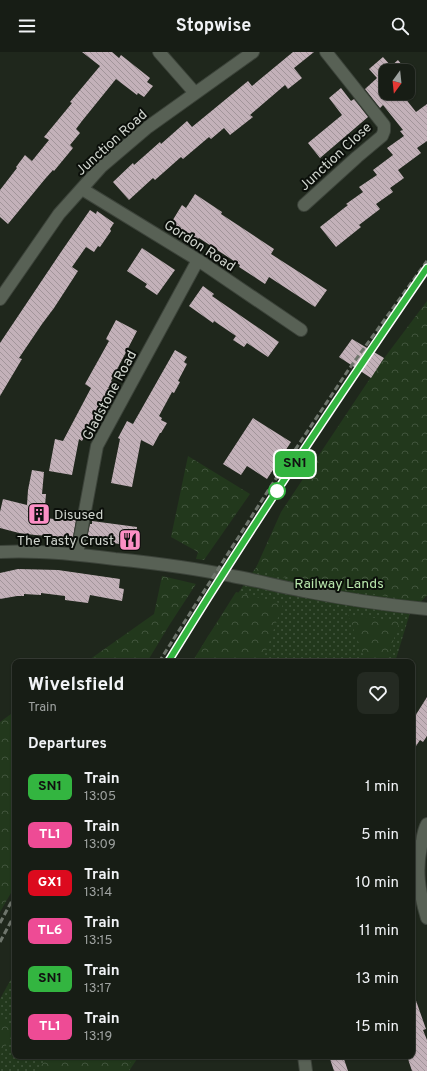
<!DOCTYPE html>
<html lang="en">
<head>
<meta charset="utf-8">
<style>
  body { margin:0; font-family:Overpass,sans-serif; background:#242a22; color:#f1f3f6; height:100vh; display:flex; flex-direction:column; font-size:15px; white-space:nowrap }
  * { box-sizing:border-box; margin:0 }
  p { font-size:13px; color:#9ea2a0 }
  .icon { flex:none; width:22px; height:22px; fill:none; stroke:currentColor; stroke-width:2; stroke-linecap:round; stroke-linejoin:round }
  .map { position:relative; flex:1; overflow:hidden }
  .drawer { position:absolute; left:12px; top:607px; width:403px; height:400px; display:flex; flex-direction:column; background:#171d15; border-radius:8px; box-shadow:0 1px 3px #0004,0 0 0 1px #363b34 }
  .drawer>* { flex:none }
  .badge { padding:0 8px; border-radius:6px; font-size:14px; line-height:26px }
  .needle { width:26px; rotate:195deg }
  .buttons { position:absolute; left:379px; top:12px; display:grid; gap:8px }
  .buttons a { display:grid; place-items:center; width:36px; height:36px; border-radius:8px; background:#171d15; box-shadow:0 1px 3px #0004,0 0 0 1px #363b34; font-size:20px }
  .map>.badge { position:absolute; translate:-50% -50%; box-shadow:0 0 0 2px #fff }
  h2 { padding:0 16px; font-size:15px; line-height:36px }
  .round { display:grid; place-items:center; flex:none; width:42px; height:42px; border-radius:8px; background:#242a22 }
  .summary { display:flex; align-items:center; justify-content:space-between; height:68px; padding:0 16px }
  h1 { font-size:19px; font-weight:700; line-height:30px }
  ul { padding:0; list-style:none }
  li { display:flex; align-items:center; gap:12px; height:48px; padding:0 16px }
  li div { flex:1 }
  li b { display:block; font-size:15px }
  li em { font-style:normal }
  li .badge { min-width:44px; font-weight:700; text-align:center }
  header { display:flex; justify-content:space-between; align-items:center; height:52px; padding:0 16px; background:#171d15; font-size:18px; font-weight:700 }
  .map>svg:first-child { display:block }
  .green { fill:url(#green-dots) }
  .forest { fill:url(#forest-crowns) }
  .building { fill:url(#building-back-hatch) }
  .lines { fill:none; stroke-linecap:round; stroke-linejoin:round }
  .minor-casing { stroke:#3c433a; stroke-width:14 }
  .minor { stroke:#586155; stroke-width:12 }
  .rail { stroke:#6e756c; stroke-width:3; stroke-dasharray:6 3; stroke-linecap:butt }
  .line-casing { stroke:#fff; stroke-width:9 }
  .line { stroke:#33b540; stroke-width:6 }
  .stop-dot { fill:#fff; stroke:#33b540; stroke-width:2 }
  .labels { text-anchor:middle; stroke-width:4; stroke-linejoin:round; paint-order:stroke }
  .street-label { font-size:14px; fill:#cfd4cd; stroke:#0b0f0a }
  .poi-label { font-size:14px; fill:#cfd4cd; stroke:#0b0f0a; text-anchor:start }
  .park-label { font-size:14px; fill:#b7e5ab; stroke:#0b0f0a }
</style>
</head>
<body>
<header><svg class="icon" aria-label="menu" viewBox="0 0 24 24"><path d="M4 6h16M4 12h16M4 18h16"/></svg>Stopwise<svg class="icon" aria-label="search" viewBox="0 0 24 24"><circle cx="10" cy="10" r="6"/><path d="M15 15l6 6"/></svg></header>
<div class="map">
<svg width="427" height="1019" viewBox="0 0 427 1019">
  <defs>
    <pattern id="green-dots" width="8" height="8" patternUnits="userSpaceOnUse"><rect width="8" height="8" fill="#22381c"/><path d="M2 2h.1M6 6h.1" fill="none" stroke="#41543c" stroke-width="1.8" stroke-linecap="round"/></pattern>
    <pattern id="forest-crowns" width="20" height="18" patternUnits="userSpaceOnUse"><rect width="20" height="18" fill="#22381c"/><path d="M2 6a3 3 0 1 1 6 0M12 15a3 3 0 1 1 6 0" fill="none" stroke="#41543c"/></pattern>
    <pattern id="building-back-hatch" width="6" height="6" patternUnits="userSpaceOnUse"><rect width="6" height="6" fill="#c3b1b9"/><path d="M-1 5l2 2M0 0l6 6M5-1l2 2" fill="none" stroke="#a2959a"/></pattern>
  </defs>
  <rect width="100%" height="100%" fill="#1f271c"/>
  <path class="green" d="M427 271V543L410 561 395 610H193L208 584Z
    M15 920V1004H139L129 1019H0V947Z"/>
  <path class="forest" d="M427 249V543L420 550 408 548 290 527 255 518 281 460 379 313Z
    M188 404 250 442 204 508 196 507 198 500 171 485Z
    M162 524 196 532 170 572 147 610H86L154 562Z
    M236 540 283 552 262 610H192Z
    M348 563 400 569 386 610H366Z
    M15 659V834L0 860V670Z
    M0 966 15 977V978L0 1004Z
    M48 1004H135L125 1019H37Z"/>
  <path class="building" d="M82 0H112L119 6 121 3 150 26 147 30 153 34 144 45 138 41 137 43 116 27 82 69 76 77 80 81 70 93 73 96 54 119 53 118 45 127 8 172 0 165V138L17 116 16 115 25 103 32 109 49 88 44 85 72 51 70 50 100 14Z
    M293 0H314L294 16 302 26 288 37 285 33 250 63 253 65 230 83 224 76 211 87 209 85 183 107 181 105 155 128 153 126 129 148 113 130 133 111 134 113 160 90 161 92 187 69 192 75 248 29 252 34Z
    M383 5 391 14 398 8 407 19H386V41H401L416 60 427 52V89L417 96 421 101 398 118 404 126 390 136 393 140 376 152 380 157 359 173 361 175 336 195 320 175 348 153 346 152 363 140 359 135 377 123 373 118 393 103 387 96 404 84 400 79 403 78 383 53 380 56 365 37 377 26 369 17Z
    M341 36 351 49 354 47 368 65 320 106 308 91 342 63 329 46Z
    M195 142 222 160 221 162 274 197 271 202 327 238 315 255 269 225 265 232 239 215 240 213 199 186 197 188 171 171 182 153 186 156Z
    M90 158 96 162 97 159 114 171 110 177 111 179 100 195 98 194 94 200 86 195 72 215 78 219 54 256 42 272 19 306 22 307 0 344V291L61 200Z
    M142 196 175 218 157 243 145 235 147 232 127 219Z
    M203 234 214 242 212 244 279 290 268 305 247 291 244 295 233 288 236 284 214 269 213 271 189 254Z
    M116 268 137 279 111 329 112 330 108 336 110 337 82 389 79 387 72 423 49 419 55 387 63 389 91 336 85 332 109 289 106 287Z
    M352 287 384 306 371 326 339 305Z
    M175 298 187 305 184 310 187 312 178 329 180 330 174 341 172 340 159 364 162 366 161 368 167 371 161 381H160L153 394 141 388 132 435 111 431 120 387 118 386 127 369 133 372Z
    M253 366 291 390 267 427 247 414 241 423 223 412Z
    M32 418 44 420 42 442H46L44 466 65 468 66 466 76 468 73 485 64 484V485L35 483 19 481 0 476V460L3 447 27 453 28 438Z
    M92 469 137 475 135 494 90 488V487H87L90 472H92Z
    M18 517 58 518 120 527 119 536 124 537 122 549 90 543 88 551 65 548V544L41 541V543L24 542V544H17L0 547V521Z
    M427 645V684L423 690 420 688 412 700V669Z
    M412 943H414L426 977 423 978 427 988V1019H412L408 1007 412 1006Z
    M329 1004H343L348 1019H334Z"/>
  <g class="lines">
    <g class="minor-casing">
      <path id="minor" d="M159 0 195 41
        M82 137 198 208 301 278
        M304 153 357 105 382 84 384 79V73L326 0
        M0 247 59 162 101 115 148 75 253 0
        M0 500C39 498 77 502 115 507 154 511 194 516 232 524 256 528 280 535 304 539 344 547 386 553 427 557
        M77 502 97 394 198 208
        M427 772C424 777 423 783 422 790 415 818 419 839 427 866
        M304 1004 306 1019"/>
    </g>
    <use href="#minor" class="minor"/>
    <path class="rail" d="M159 610 271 434 349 317 427 209
      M168 610C240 493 316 379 393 266
      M0 871 15 843
      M0 890 15 862"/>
  </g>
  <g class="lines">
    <g class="line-casing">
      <path id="line" d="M168 610C250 476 338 346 427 216"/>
    </g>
    <use href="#line" class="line"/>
  </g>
  <defs>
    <g id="building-square" transform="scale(1.15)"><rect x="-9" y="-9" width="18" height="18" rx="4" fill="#fb8fc5" stroke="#0b0f0a"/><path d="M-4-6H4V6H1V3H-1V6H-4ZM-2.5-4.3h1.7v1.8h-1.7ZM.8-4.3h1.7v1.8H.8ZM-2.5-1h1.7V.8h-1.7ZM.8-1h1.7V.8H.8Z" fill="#111"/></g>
    <g id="restaurant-square" transform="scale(1.15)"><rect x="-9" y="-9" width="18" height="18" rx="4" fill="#fb8fc5" stroke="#0b0f0a"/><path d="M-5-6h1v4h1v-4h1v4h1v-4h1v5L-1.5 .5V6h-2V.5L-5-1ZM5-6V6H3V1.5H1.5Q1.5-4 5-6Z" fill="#111"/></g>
  </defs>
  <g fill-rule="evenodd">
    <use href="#building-square" x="39" y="462"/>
    <use href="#restaurant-square" x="130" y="488"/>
  </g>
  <circle class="stop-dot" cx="277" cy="439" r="8"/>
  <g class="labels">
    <g class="street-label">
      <text transform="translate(111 90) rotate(-42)" y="5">Junction Road</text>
      <text transform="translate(335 104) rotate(-43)" y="5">Junction Close</text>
      <text transform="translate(200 193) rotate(33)" y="5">Gordon Road</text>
      <text transform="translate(109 343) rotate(-62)" y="5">Gladstone Road</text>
    </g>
    <g class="poi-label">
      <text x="54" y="467">Disused</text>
      <text x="114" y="493" text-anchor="end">The Tasty Crust</text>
    </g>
    <g class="park-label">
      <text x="339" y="536">Railway Lands</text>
    </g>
  </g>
</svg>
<div class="buttons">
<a><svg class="needle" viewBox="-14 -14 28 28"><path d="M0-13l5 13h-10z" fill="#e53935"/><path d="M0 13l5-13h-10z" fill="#9ea2a0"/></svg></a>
</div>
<b class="badge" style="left:295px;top:412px;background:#33b540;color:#111">SN1</b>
<section class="drawer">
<div class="summary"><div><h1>Wivelsfield</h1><p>Train</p></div><a class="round"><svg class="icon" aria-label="heart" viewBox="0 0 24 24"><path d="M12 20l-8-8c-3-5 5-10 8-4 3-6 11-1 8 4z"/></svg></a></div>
<h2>Departures</h2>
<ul>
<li><span class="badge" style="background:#33b540;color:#111">SN1</span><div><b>Train</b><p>13:05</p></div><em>1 min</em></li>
<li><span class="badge" style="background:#ee4b95;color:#fff">TL1</span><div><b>Train</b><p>13:09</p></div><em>5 min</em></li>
<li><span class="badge" style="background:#dc0a1e;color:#fff">GX1</span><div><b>Train</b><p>13:14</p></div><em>10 min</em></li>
<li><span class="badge" style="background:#ee4b95;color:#fff">TL6</span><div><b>Train</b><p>13:15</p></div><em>11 min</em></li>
<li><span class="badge" style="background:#33b540;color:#111">SN1</span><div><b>Train</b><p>13:17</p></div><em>13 min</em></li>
<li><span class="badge" style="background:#ee4b95;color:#fff">TL1</span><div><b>Train</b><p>13:19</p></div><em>15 min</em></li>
</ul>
</section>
</div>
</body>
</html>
